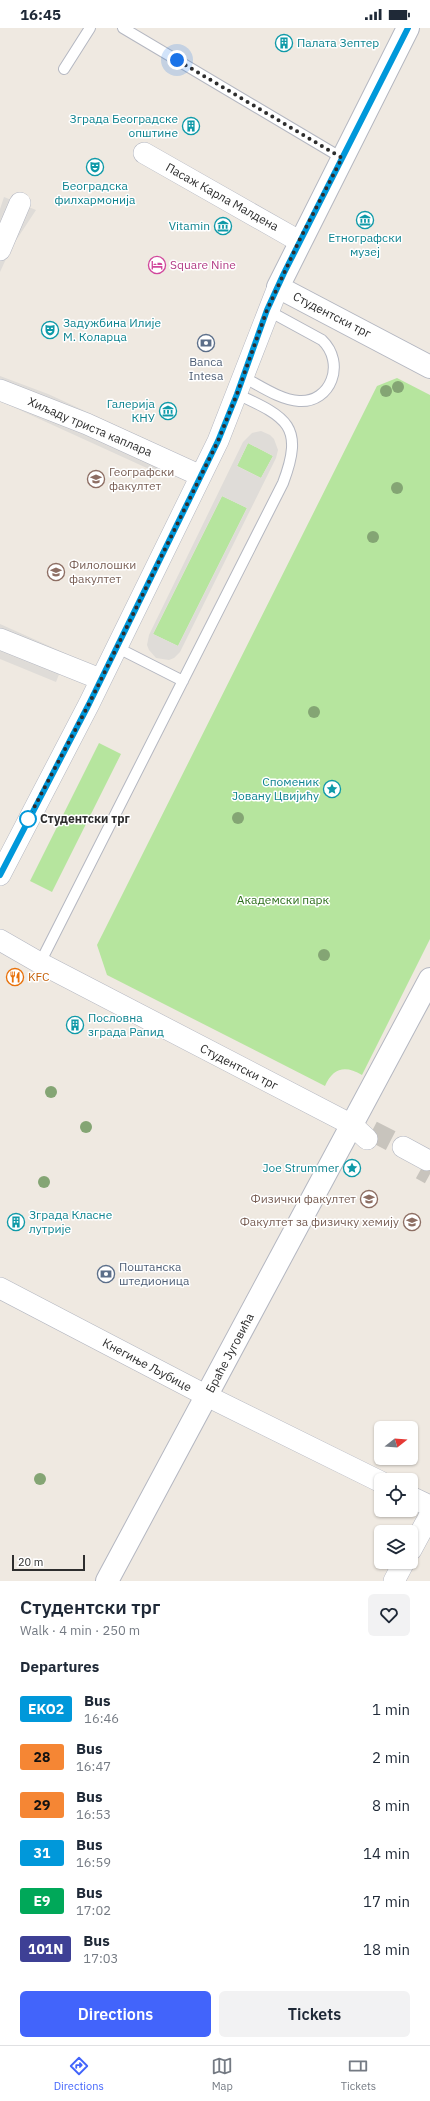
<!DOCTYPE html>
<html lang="en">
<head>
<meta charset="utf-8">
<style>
  body { margin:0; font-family:"IBM Plex Sans",sans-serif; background:#f2f2f3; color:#1f2937; height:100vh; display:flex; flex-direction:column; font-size:15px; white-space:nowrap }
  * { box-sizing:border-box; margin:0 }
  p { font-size:13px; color:#747a83 }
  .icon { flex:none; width:22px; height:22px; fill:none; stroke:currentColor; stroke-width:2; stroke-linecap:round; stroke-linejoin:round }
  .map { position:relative; height:1553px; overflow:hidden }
  .side { display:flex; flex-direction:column; background:#fff; flex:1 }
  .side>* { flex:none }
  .badge { padding:0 8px; border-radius:3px; font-size:14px; line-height:26px }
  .needle { width:26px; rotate:73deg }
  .tools { position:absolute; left:374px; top:1393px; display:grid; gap:8px }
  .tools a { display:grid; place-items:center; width:44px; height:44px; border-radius:6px; background:#fff; box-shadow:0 1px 3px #0004; font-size:20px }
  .scale { position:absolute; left:12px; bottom:10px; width:73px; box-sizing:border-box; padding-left:4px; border:2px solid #2e2e2e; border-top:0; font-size:11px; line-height:14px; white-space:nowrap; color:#2e2e2e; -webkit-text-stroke:3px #fff; paint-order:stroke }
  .you { position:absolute; width:20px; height:20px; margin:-10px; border:3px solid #fff; border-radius:50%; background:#1a73e8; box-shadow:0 0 0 6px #1a73e833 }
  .map>.badge { position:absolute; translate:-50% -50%; box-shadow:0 0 0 2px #fff }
  h2 { padding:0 20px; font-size:15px; line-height:36px }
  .round { display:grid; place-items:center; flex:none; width:42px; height:42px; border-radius:6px; background:#f2f2f3 }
  .head { display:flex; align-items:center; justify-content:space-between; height:68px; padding:0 20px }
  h1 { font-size:19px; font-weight:600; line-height:30px }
  .cta { display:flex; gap:8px; margin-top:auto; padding:8px 20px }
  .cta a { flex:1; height:46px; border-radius:6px; background:#4264fb; color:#fff; font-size:16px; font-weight:600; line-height:46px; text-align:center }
  .cta a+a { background:#f2f2f3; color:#1f2937 }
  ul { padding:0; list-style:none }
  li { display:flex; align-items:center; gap:12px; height:48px; padding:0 20px }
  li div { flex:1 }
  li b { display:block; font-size:15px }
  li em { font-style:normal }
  li .badge { min-width:44px; font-weight:700; text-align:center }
  .status { display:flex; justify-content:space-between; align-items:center; height:28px; padding:0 20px; background:#fff; direction:ltr }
  .status svg { height:11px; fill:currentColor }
  .menu { display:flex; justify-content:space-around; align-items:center; height:56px; border-top:1px solid #e0e1e3; background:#fff; font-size:11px; color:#747a83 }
  .menu a { display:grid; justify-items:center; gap:2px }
  .menu .selected { color:#4264fb }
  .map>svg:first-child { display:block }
  .green { fill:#b6e59e }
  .plaza { fill:#dfdcd8; fill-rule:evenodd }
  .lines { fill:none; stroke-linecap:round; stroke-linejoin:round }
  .street-tunnel { stroke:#c8c4bd; stroke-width:21; stroke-dasharray:21 10; stroke-linecap:butt }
  .lane-casing { stroke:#b4b7c1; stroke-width:12 }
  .street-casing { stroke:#b4b7c1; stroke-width:22 }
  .secondary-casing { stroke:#b4b7c1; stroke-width:24 }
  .lane { stroke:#fff; stroke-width:10 }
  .street { stroke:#fff; stroke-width:21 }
  .secondary { stroke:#fff; stroke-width:22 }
  .tree { fill:#84a574 }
  .line-casing { stroke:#fff; stroke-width:9 }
  .line { stroke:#0098da; stroke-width:6 }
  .walk { stroke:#2e2e2e; stroke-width:4; stroke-dasharray:0 7.2 }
  .stop-dot { fill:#fff; stroke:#0098da; stroke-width:2 }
  .labels { text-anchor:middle; stroke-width:3; stroke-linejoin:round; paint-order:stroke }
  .culture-label { font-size:12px; fill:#0d838f; stroke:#fff; text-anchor:end }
  .street-label { font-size:12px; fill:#2e2e2e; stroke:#fff }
  .hotel-label { font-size:12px; fill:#b23c85; stroke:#fff; text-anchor:start }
  .service-label { font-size:12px; fill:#4e5e75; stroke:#fff }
  .education-label { font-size:12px; fill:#785e54; stroke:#fff; text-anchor:start }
  .stop-label { font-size:12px; font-weight:bold; fill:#2e2e2e; stroke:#fff; text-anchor:start }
  .park-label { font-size:12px; fill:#2c6e1b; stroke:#fff }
  .food-label { font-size:12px; fill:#c56008; stroke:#fff; text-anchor:start }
</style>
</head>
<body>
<div class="status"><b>16:45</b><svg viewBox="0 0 49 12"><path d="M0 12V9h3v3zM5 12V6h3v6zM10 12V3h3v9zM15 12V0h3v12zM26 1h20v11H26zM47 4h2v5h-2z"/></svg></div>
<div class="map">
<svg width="430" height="1553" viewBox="0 0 430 1553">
  <rect width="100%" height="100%" fill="#efe9e1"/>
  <path class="green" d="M397 350 430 367V911L362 1047C345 1037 333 1040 325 1058L107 947 97 917 377 358Z
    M248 415 273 428 261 450 237 438Z
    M222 468 247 480 178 618 153 606Z
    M99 715 121 726 52 864 30 853Z"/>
  <path class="plaza" d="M4 169 36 182 11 220 0 244V181Z
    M0 348 48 366 170 422 160 446 0 373Z
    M261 403 270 407 274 411 278 422 276 430 180 624 174 630 169 632 156 630 149 622 147 617 149 607 243 414 252 405ZM248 415 273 428 261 450 237 438ZM222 468 247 480 178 618 153 606Z
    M0 596 67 626 56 654 0 631Z"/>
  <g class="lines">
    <path class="street-tunnel" d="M372 1103 403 1119
      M421 1141 430 1146"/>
    <g class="lane-casing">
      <path id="lane" d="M123 0 342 130
        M64 41 90 0
        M243 349C259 357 280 372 299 373 331 375 346 335 322 312L267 282
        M116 619 183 653
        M40 935 283 455C305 397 286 389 237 366"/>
    </g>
    <g class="street-casing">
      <path id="street" d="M144 125 299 213
        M0 222 20 175
        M0 362 87 396 201 448
        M0 611 100 651
        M0 847 89 676 218 413 278 259
        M0 912 40 935 352 1097 367 1111
        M403 1119 427 1132
        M0 1260 207 1368 381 1454
        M411 1469 430 1478
        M411 1522 430 1487
        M394 1553 404 1534"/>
    </g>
    <g class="secondary-casing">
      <path id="secondary" d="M408 0 278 259 430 339
        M107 1553 430 951"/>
    </g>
    <use href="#lane" class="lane"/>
    <use href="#street" class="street"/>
    <use href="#secondary" class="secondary"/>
  </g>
  <g class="tree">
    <circle cx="398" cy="359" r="6"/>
    <circle cx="386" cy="363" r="6"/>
    <circle cx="397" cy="460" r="6"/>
    <circle cx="373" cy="509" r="6"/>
    <circle cx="314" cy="684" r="6"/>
    <circle cx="238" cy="790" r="6"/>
    <circle cx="324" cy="927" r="6"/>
    <circle cx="51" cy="1064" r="6"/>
    <circle cx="86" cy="1099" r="6"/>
    <circle cx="44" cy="1154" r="6"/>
    <circle cx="40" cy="1451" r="6"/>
  </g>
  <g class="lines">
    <g class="line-casing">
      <path id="line" d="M0 847 89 676 218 413 237 366 267 282 284 245 408 0"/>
    </g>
    <use href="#line" class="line"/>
    <path class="walk" d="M28 791 89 676 218 413 237 366 267 282 299 213 342 130 177 32"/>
  </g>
  <defs>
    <g id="building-ring" transform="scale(0.9)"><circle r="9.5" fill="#fff" stroke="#0f9aa8" stroke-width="1.5"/><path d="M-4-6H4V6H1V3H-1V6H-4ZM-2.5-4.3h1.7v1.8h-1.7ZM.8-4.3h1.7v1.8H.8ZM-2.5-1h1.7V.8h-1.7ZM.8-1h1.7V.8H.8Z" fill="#0f9aa8"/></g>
    <g id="theatre-ring" transform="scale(0.9)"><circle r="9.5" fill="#fff" stroke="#0f9aa8" stroke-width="1.5"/><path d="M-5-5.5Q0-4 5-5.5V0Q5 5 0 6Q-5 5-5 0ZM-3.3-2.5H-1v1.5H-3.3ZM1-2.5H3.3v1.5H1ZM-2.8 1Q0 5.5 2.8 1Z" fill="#0f9aa8"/></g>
    <g id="museum-ring" transform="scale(0.9)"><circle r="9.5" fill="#fff" stroke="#0f9aa8" stroke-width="1.5"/><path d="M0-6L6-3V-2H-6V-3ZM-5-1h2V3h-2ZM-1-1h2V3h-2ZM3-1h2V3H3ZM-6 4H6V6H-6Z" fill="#0f9aa8"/></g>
    <g id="hotel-ring" transform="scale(0.9)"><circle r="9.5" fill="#fff" stroke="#d1479c" stroke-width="1.5"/><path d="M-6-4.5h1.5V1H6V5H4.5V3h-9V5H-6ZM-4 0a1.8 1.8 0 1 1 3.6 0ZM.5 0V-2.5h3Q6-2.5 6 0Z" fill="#d1479c"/></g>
    <g id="bank-ring" transform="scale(0.9)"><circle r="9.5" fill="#fff" stroke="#5c6f8a" stroke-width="1.5"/><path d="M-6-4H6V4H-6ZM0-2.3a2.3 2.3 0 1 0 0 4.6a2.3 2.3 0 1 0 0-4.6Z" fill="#5c6f8a"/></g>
    <g id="university-ring" transform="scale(0.9)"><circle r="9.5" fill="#fff" stroke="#8d6e63" stroke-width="1.5"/><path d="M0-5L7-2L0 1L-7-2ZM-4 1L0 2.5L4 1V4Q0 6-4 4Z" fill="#8d6e63"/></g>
    <g id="sight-ring" transform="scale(0.9)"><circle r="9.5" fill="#fff" stroke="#0f9aa8" stroke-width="1.5"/><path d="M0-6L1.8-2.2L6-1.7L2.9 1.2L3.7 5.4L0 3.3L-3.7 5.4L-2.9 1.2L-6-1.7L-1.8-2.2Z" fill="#0f9aa8"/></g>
    <g id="restaurant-ring" transform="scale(0.9)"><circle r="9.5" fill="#fff" stroke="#e8710a" stroke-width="1.5"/><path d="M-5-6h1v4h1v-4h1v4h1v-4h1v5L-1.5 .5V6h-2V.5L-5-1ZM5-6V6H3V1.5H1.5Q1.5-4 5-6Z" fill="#e8710a"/></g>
  </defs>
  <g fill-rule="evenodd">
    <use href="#building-ring" x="284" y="15"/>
    <use href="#building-ring" x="191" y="98"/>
    <use href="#theatre-ring" x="95" y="139"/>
    <use href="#museum-ring" x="365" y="192"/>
    <use href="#museum-ring" x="223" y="198"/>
    <use href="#hotel-ring" x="157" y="237"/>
    <use href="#theatre-ring" x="50" y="302"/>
    <use href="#bank-ring" x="206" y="315"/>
    <use href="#museum-ring" x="168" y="383"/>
    <use href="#university-ring" x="96" y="451"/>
    <use href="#university-ring" x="56" y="544"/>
    <use href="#sight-ring" x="332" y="761"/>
    <use href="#restaurant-ring" x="15" y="949"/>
    <use href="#building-ring" x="75" y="997"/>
    <use href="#sight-ring" x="352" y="1140"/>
    <use href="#university-ring" x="369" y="1171"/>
    <use href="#building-ring" x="16" y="1194"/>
    <use href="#university-ring" x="412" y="1194"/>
    <use href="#bank-ring" x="106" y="1246"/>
  </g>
  <circle class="stop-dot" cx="28" cy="791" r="8"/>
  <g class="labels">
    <g class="culture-label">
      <text x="297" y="19" text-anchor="start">Палата Зептер</text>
      <text x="178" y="95">Зграда Београдске<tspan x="178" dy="14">општине</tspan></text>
      <text x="95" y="162" text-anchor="middle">Београдска<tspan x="95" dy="14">филхармонија</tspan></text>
      <text x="210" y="202">Vitamin</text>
      <text x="365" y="214" text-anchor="middle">Етнографски<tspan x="365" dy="14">музеј</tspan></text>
      <text x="63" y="299" text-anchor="start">Задужбина Илије<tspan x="63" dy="14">М. Коларца</tspan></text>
      <text x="155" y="380">Галерија<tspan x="155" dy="14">КНУ</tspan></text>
      <text x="319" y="758">Споменик<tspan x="319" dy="14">Јовану Цвијићу</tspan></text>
      <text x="88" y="994" text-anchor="start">Пословна<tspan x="88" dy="14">зграда Рапид</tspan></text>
      <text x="339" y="1144">Joe Strummer</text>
      <text x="29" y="1191" text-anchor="start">Зграда Класне<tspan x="29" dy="14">лутрије</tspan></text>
    </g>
    <g class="street-label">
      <text transform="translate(222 169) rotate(29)" y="4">Пасаж Карла Малдена</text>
      <text transform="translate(332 287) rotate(27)" y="4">Студентски трг</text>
      <text transform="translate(90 399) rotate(23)" y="4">Хиљаду триста каплара</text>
      <text transform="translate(239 1039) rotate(27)" y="4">Студентски трг</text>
      <text transform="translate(230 1325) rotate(-62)" y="4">Браће Југовића</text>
      <text transform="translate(147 1337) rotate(28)" y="4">Кнегиње Љубице</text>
    </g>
    <g class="hotel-label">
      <text x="170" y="241">Square Nine</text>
    </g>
    <g class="service-label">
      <text x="206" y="338">Banca<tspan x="206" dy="14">Intesa</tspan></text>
      <text x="119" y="1243" text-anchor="start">Поштанска<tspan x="119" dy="14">штедионица</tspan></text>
    </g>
    <g class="education-label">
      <text x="109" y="448">Географски<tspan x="109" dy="14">факултет</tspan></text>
      <text x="69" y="541">Филолошки<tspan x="69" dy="14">факултет</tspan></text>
      <text x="356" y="1175" text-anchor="end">Физички факултет</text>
      <text x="399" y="1198" text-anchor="end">Факултет за физичку хемију</text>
    </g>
    <g class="stop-label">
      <text x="40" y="795">Студентски трг</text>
    </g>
    <g class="park-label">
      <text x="283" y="876">Академски парк</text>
    </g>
    <g class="food-label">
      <text x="28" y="953">KFC</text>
    </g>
  </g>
</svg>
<div class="tools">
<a><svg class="needle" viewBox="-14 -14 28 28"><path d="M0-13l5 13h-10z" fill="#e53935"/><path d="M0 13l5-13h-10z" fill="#747a83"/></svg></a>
<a><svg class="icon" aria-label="locate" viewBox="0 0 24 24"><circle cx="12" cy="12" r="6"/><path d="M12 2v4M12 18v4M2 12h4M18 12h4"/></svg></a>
<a><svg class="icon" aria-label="layers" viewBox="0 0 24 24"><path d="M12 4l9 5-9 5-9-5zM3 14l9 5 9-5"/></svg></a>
</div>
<div class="scale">20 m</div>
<div class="you" style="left:177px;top:32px"></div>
</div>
<section class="side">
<div class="head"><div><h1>Студентски трг</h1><p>Walk · 4 min · 250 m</p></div><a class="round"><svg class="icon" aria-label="heart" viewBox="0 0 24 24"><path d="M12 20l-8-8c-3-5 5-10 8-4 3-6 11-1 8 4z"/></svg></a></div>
<h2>Departures</h2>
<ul>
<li><span class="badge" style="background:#0098da;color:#fff">EKO2</span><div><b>Bus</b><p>16:46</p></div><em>1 min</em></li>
<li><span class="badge" style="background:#f58634;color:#111">28</span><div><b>Bus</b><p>16:47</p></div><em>2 min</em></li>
<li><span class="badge" style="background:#f58634;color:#111">29</span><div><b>Bus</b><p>16:53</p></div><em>8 min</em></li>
<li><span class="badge" style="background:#0098da;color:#fff">31</span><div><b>Bus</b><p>16:59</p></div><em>14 min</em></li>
<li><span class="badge" style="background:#00a859;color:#fff">E9</span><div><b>Bus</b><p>17:02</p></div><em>17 min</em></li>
<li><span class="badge" style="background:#3e4095;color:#fff">101N</span><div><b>Bus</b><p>17:03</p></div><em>18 min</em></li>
</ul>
<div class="cta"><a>Directions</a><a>Tickets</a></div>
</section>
<nav class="menu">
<a class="selected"><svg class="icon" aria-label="directions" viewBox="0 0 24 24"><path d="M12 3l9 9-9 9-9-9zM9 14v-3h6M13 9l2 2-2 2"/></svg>Directions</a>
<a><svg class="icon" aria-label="map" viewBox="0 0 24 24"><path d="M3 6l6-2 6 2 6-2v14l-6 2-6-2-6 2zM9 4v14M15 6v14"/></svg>Map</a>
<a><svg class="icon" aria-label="tickets" viewBox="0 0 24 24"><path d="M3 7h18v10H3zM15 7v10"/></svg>Tickets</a>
</nav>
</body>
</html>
